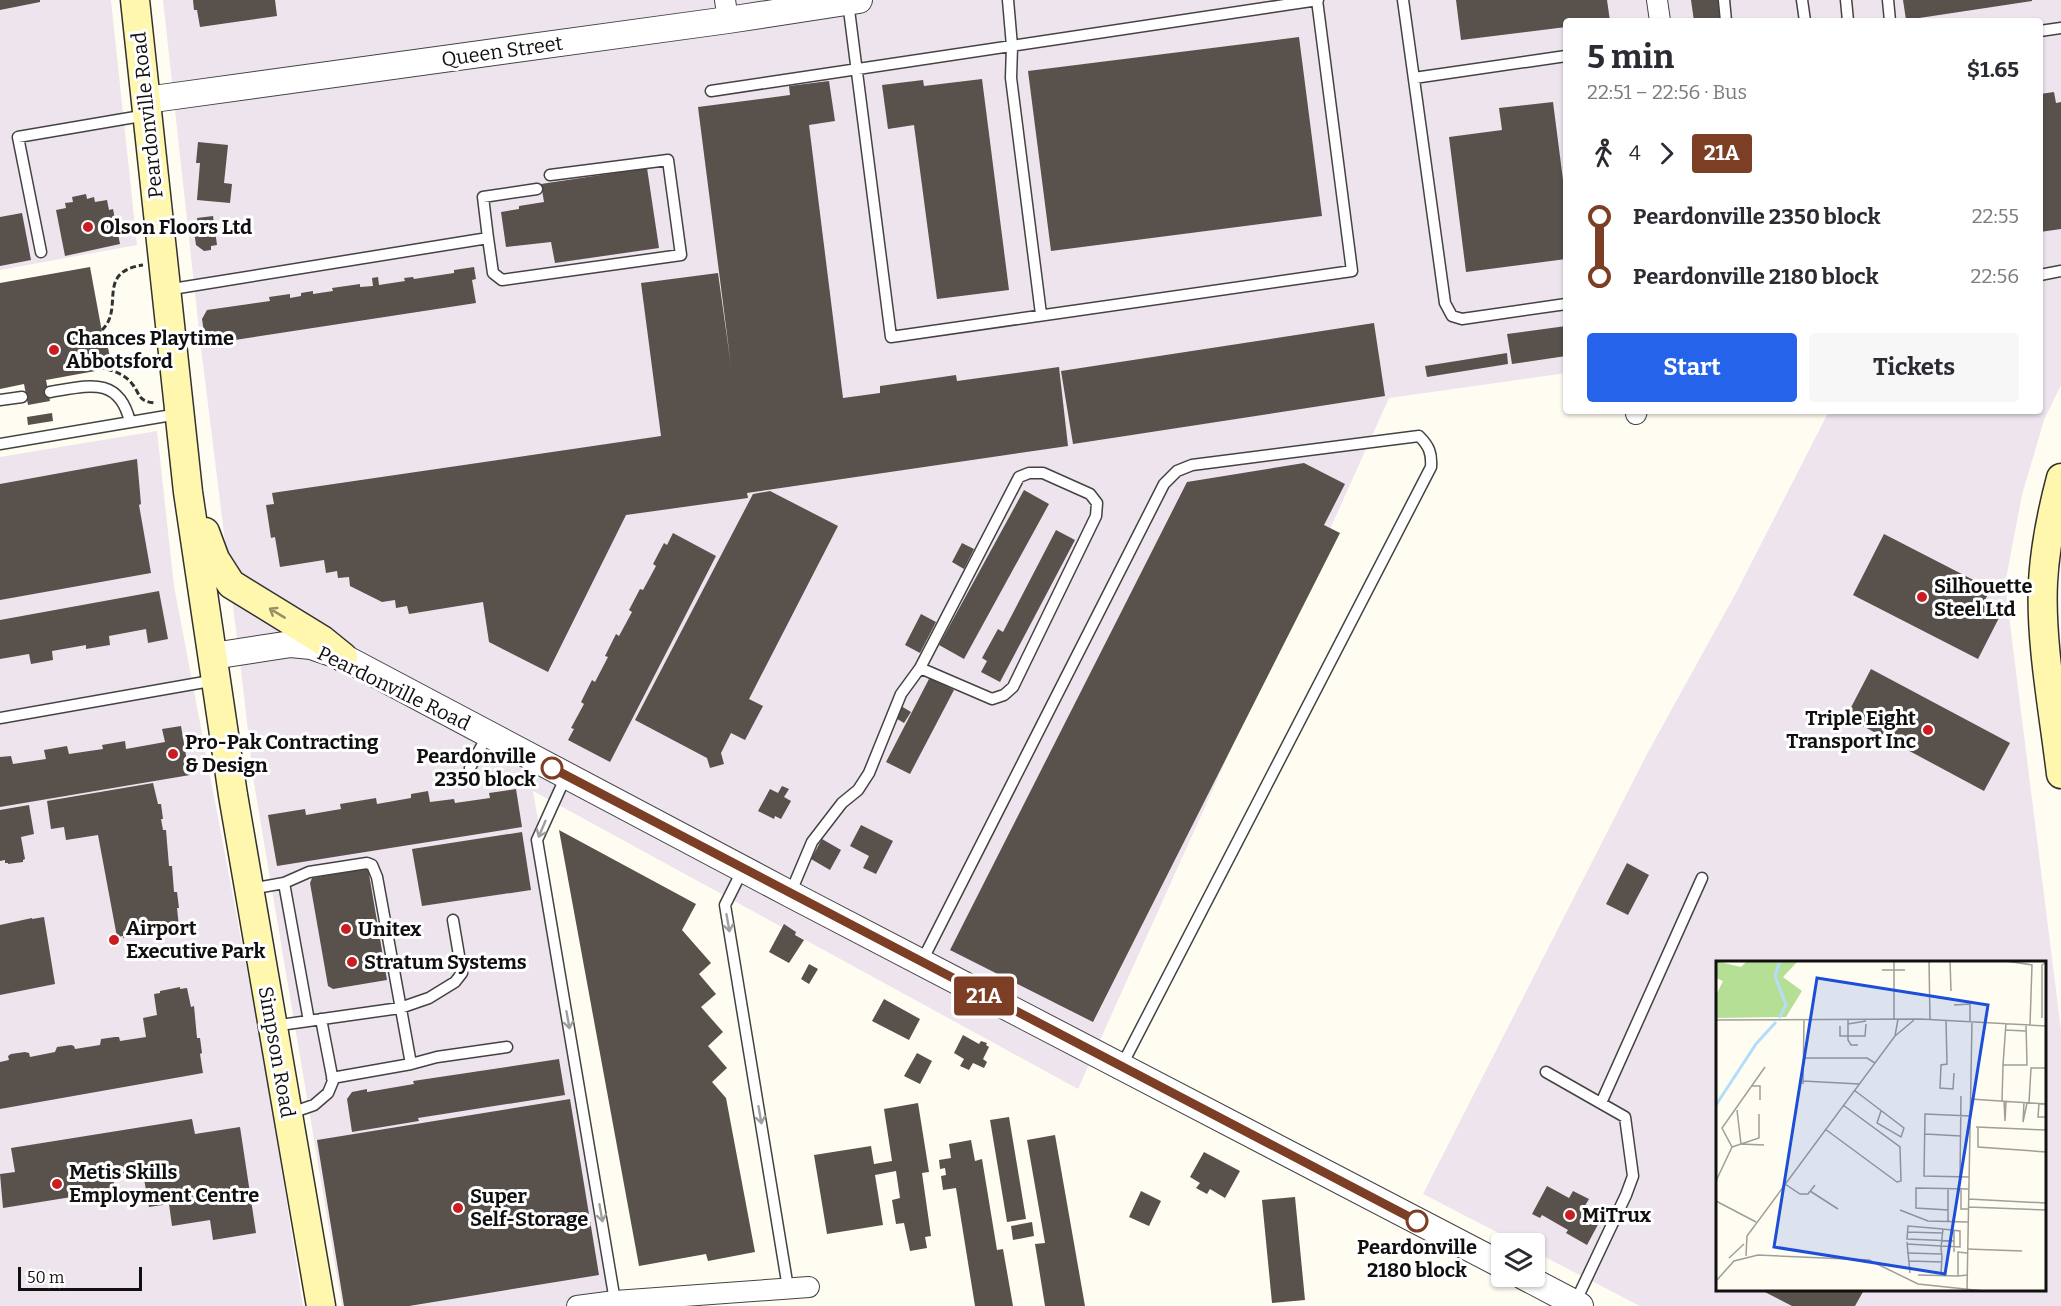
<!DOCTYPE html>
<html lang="en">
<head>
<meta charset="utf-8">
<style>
  body { margin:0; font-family:Bitter,serif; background:#f7f7f7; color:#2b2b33; height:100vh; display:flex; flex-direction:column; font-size:22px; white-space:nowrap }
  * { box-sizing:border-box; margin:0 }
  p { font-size:20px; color:#7c7c81 }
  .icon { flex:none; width:33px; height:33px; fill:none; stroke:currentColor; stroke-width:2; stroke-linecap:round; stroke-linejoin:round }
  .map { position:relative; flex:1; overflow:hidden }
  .details { position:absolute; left:1563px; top:18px; width:480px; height:396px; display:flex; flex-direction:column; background:#fff; border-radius:6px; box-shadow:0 2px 4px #0004 }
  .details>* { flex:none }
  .badge { padding:0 12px; border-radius:4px; font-size:21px; line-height:39px }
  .controls { position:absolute; left:1491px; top:1233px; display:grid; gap:12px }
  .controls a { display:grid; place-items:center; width:54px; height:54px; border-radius:6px; background:#fff; box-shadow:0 2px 4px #0004; font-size:30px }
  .scale { position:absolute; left:18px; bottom:15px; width:124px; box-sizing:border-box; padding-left:6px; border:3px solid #101010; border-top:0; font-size:16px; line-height:21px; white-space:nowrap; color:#101010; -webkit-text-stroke:4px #fff; paint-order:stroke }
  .map>.badge { position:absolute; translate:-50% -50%; box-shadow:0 0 0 3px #fff }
  .legs { display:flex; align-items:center; gap:9px; height:66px; padding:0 24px; font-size:20px }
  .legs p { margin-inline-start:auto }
  .head { display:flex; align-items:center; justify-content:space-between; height:102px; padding:0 24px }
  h1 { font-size:33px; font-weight:700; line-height:45px }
  .primary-button { display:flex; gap:12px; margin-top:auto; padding:12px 24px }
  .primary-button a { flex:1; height:69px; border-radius:6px; background:#2563eb; color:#fff; font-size:24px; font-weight:700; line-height:69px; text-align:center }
  .primary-button a+a { background:#f7f7f7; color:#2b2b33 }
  ul { padding:0 24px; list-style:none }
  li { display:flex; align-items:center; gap:21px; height:60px; font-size:22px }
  li i { display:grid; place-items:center; width:9px; height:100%; margin:0 8px; background:currentColor }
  li i::after { content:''; width:15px; height:15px; margin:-8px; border:4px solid; border-radius:50%; background:#fff }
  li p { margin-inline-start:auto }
  li:first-child i { background:linear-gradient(#0000 50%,currentColor 0) }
  li:last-child i { background:linear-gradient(currentColor 50%,#0000 0) }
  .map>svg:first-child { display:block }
  .industrial { fill:#ede4ee; fill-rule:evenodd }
  .building { fill:#59514b }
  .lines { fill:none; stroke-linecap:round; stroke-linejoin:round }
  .service-casing { stroke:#434343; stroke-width:13 }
  .minor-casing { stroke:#434343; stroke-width:22 }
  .tertiary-casing { stroke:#434343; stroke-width:28 }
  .secondary-casing { stroke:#323232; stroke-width:31 }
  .path { stroke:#323232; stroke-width:3; stroke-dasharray:6 3; stroke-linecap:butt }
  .service { stroke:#fff; stroke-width:10 }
  .minor { stroke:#fff; stroke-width:20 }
  .tertiary { stroke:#fff; stroke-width:26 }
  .secondary { stroke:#fff7ad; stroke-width:28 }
  .oneway { stroke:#938f66 }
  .oneway2 { stroke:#9f9f9f }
  .line-1-casing { stroke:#fff; stroke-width:14 }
  .line-1 { stroke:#7c3f25; stroke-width:9 }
  .poi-dot { fill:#ca1d22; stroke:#fff; stroke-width:2 }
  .stop-1-dot { fill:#fff; stroke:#7c3f25; stroke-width:3 }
  .labels { text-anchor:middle; stroke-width:6; stroke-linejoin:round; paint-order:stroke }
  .street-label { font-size:20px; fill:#101010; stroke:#fff }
  .poi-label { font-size:20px; font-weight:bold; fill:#101010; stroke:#fff; text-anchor:start }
  .stop-label { font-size:20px; font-weight:bold; fill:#101010; stroke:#fff; text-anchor:end }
  .inset-river { fill:none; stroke:#b3defa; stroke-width:3 }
  .inset-road { fill:none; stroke:#9f9e98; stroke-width:1.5 }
  .view { fill:#1d4ed8; fill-opacity:0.15; stroke:#1d4ed8; stroke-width:3 }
  .inset-edge { fill:none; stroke:#101010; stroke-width:3 }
</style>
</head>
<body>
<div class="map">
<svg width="2061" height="1306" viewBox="0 0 2061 1306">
  <rect width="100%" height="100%" fill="#fffdf2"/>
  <path class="industrial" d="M0 0H111L137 245 0 270Z
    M163 0H2061V385L2044 420 2022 495 2005 584 2061 1030V1306H1640L1535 1252 1534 1244 1518 1243 1423 1194 1647 754 1737 591 1829 411H2040V21H1566V373L1389 398 1078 1089 533 791 621 1306H342L253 777 244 695 201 348ZM1718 962H2044V1290H1718Z
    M157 431 174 586 266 1070 303 1306H0V457Z"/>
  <path class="building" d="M0 0H40V2L0 10Z
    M193 0H275L277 16 200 27 197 10H194Z
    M1456 0H1607L1610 21H1566V27L1461 40Z
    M1691 0H1719L1722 21H1694Z
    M1903 0H2032V1L1906 20Z
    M1299 37 1322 216 1051 251 1028 71Z
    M982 79 1009 290 937 299 914 125 888 129 882 85 923 80 924 86Z
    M829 81 835 121 809 125 843 398 880 393V386L956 375 957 381 1059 367 1068 446 747 493 748 498 626 515 548 672 489 642 483 602 409 614 407 606 396 608 395 600 382 602 350 586 349 577 338 578 337 571 326 573 324 560 280 567 275 537 271 538 266 505 274 504 272 493 661 436 641 283 718 273 731 366 698 107 790 95 789 86Z
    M2054 92 2056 103 2061 102V229L2040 232V193H2042L2040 175V94Z
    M1553 102 1566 203V259L1466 272 1449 137 1502 130 1499 108Z
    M198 142 228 145 224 183 232 184 230 203 197 200 200 163H196Z
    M647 168 659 248 555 263 551 242 506 247 501 212 519 209V206L544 202 541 184Z
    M86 194 87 199 94 197 95 202 107 200 109 210 113 209 120 244 65 256 56 210 66 208 65 203 73 202 72 197Z
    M22 213 31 260 0 266V217Z
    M213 216 217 245 211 246V250L204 251 196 245 194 231 199 230 197 218Z
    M90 267 102 332H105L112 368 46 380 50 401 28 405 24 384 0 389V283Z
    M474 267 476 279 472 280 476 303 209 344 208 340H205L202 319 207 310 270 301 269 297 290 294V298L301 296V293L313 291V294L333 291 332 288 360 284V287L373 286 372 278 378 277 379 285 405 281 404 278 413 277 414 279 454 273V270Z
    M1374 323 1385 396 1073 444 1061 371Z
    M1566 326V356L1512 364 1507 334Z
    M1507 353 1508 364 1427 377 1425 366Z
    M52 413 53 421 28 425 27 417Z
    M137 459 141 504 139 505 151 573 0 600V484Z
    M1304 463 1345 484 1324 525 1340 533 1093 1022 950 950 1187 482Z
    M1024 490 1049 504 964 659 939 645Z
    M770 491 838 526 749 699 763 706 745 740 731 733 721 753 724 764 710 768 707 758 635 720 753 494Z
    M1056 530 1075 540 1000 682 981 672 987 661 982 658 998 629 1003 632Z
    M673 533 716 556 610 762 568 740 574 729 571 728 584 704 581 702 592 680 595 682 608 657 605 656 616 634 619 636 632 612 629 610 640 589 643 590 656 566 653 564 664 543 667 545Z
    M1884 534 1991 589 1985 600 2003 610 1978 659 1853 595Z
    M962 543 974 549 964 569 952 562Z
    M159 591 168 639 148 643 146 629 109 636 110 645 86 649V645L52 651 53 660 31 664 29 654 0 659V620Z
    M921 614 936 622 920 653 905 645Z
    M1871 669 2010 743 1984 791 1846 717Z
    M930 677 954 690 910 774 886 762Z
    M901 706 911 712 904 723 894 717Z
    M181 726 188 767H191L192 772H190V775L0 807V757L11 756 13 764 46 759 44 750 67 746 69 754 103 749 102 745 125 741 126 749 165 742 162 729Z
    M153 783 158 804H161L163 819H161L163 830H166L169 866H172L174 892H177L179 908H177L179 927 174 928V930L123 938V936L117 937 98 835 66 840 64 827 51 829 47 801Z
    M782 786 789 789 784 797 791 801 781 819 775 816 774 819 758 811 770 789 778 793Z
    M516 789 522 827 277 866 268 815 305 809 306 815 341 809 340 804 376 798 377 804 411 798V794L428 791 430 802 454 799 455 803 490 798 489 793Z
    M29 805 34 834 21 837 25 859 23 860V862L8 864V863H5V860L0 861V810Z
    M861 825 893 841 876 874 863 868 869 856 850 846Z
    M559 830 696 904 682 930 711 963 699 974 716 994 701 1007 723 1032 708 1046 727 1068 712 1082 726 1098 755 1252 708 1261 706 1254 639 1266Z
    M522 832 531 890 422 906 412 849Z
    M822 839 841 850 830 870 811 859Z
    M1627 863 1649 875 1628 915 1606 904Z
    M368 868 387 980 333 989 328 986 310 883 312 878Z
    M44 917 55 984 0 995V925L32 918V919Z
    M784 924 796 932 795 935 804 940 789 963 769 952Z
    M809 964 818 969 809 984 801 979Z
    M180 987V989L187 988 191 1007 194 1006 197 1038H200L202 1053 200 1054 203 1073 0 1109V1062L9 1060 8 1056 11 1054 25 1052 29 1053 30 1057 55 1052 57 1047 71 1045 74 1046 75 1049 100 1045 101 1039 115 1037H119L120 1041 146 1037 143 1018 157 1015 154 994 160 993V991Z
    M884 999 920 1019 909 1040 872 1021Z
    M963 1035 979 1044 981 1041 987 1043 986 1045 989 1047 983 1059 987 1062 984 1068 973 1063 969 1070 960 1066 964 1059 954 1053Z
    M917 1053 932 1061 920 1084 904 1076Z
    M559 1059 565 1095 418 1118 419 1121 352 1132 347 1099 352 1092 367 1089V1092L414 1084 413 1081Z
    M570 1099 599 1275 409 1306H344L317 1140Z
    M918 1103 929 1172 922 1173 931 1236 925 1237 927 1248 910 1251 904 1223 896 1224 892 1200 900 1198 896 1171 875 1175 883 1225 827 1234 814 1155 871 1146 874 1164 892 1161 884 1109Z
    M1009 1117 1026 1219 1007 1222 990 1120Z
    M192 1119 195 1134 240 1127 256 1233 213 1240 210 1220 172 1226 169 1204 149 1207 143 1173 113 1178 115 1190 3 1208 0 1174 15 1172 11 1148Z
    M1055 1135 1085 1306H1045L1035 1244 1045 1243 1027 1140Z
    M971 1140 975 1161 982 1159 997 1250 1003 1249 1013 1306H975L956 1188 943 1190 941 1176 946 1175 945 1168 940 1169 939 1160 951 1158 949 1144Z
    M1204 1152 1240 1171 1225 1198 1210 1189 1207 1194 1196 1188 1200 1183 1190 1177Z
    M1547 1186 1569 1198 1573 1191 1589 1199 1583 1209 1601 1219 1587 1245 1566 1233 1568 1230 1542 1215 1540 1218 1532 1214Z
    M1141 1191 1161 1201 1149 1226 1129 1217Z
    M1295 1197 1305 1300 1272 1303 1262 1200Z
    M1032 1222 1034 1236 1013 1240 1011 1226Z
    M1761 1290H1864L1855 1306H1792Z"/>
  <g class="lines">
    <g class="service-casing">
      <path id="service" d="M1008 0 1012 46 1011 78 1041 314
        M1403 0 1445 303 1452 316 1462 319 1566 304
        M1724 0 1726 21
        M1802 0 1805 21
        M1846 0 1848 21
        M1888 0 1890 21
        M848 2 891 337 1352 271 1317 0
        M2040 31 2061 28
        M1414 78 1566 56
        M711 91 1318 0
        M488 238 483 197 537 189
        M41 252 18 137 147 115
        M2040 275 2061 271
        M166 290 488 238 493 273 502 280 681 255 668 160 550 175
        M50 392C87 386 119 375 130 422
        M0 400 22 397
        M0 444 178 414
        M0 718 216 680
        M470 768 488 734
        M566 776 537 840 615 1301
        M743 869 725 905 788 1288
        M284 883 309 872 367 863 372 865 377 877 411 1064 332 1078
        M251 889 284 883 309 1021
        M790 894 812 842 842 803 858 790 869 773 901 694 920 668 1019 477 1029 473H1043L1090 494 1097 503 1096 516 1013 687 1004 695 992 699 920 668
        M921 963 1164 484 1177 471 1192 465 1419 436C1429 446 1432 453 1431 467L1121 1067
        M273 1026 400 1008 429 998 455 982 462 973 453 920
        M411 1064 437 1057 507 1047
        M1546 1072 1625 1117 1633 1176 1626 1195 1575 1303
        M1601 1103 1702 878
        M288 1114 314 1105 328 1093 333 1081 321 1019"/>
    </g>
    <g class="minor-casing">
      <path id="minor" d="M725 0 728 20
        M1657 0 1660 21
        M1636 414 1637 411
        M577 1306 615 1301 809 1287"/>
    </g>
    <g class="tertiary-casing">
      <path id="tertiary" d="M146 100 728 20 859 0
        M213 656 291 644 311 646 343 657 790 894 1502 1265
        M1523 1276 1580 1306"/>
    </g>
    <g class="secondary-casing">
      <path id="secondary" d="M135 0 188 492 233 795 321 1306
        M2061 478C2052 512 2045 546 2043 582 2040 642 2054 714 2061 774
        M205 532 215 559 231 584 322 640 343 657"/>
    </g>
    <path class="path" d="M102 330C125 308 95 272 143 265
      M107 369C117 372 127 376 133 385 141 396 138 401 155 403"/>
    <use href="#service" class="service"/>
    <use href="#minor" class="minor"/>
    <use href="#tertiary" class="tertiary"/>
    <use href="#secondary" class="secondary"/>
  </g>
  <defs><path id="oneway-shaft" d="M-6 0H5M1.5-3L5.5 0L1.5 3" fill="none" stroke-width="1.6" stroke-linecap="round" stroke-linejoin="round" transform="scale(1.5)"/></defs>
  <use class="oneway" href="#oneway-shaft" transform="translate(277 613) rotate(-149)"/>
  <g class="oneway2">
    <use href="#oneway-shaft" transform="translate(542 829) rotate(113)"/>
    <use href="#oneway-shaft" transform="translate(728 923) rotate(80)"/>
    <use href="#oneway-shaft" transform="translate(568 1020) rotate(80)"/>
    <use href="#oneway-shaft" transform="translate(760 1115) rotate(80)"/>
    <use href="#oneway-shaft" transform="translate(601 1213) rotate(80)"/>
  </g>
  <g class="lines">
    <g class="line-1-casing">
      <path id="line-1" d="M552 768 1417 1221"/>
    </g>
    <use href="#line-1" class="line-1"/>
  </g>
  <g class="poi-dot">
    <circle cx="88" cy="227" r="6"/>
    <circle cx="54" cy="350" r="6"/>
    <circle cx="1922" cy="597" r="6"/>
    <circle cx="1928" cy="730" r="6"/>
    <circle cx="173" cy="754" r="6"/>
    <circle cx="346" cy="929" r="6"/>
    <circle cx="114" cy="940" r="6"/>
    <circle cx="352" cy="962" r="6"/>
    <circle cx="57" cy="1184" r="6"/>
    <circle cx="458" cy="1208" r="6"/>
    <circle cx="1570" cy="1215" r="6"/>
  </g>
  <g class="stop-1-dot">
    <circle cx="552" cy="768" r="10"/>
    <circle cx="1417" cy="1221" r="10"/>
  </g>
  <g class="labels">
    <g class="street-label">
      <text transform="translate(502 51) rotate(-8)" y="7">Queen Street</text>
      <text transform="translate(147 115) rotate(-96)" y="7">Peardonville Road</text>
      <text transform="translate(394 688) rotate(26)" y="7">Peardonville Road</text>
      <text transform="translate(277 1052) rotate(80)" y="7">Simpson Road</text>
    </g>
    <g class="poi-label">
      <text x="100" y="234">Olson Floors Ltd</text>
      <text x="66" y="345">Chances Playtime<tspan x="66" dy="23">Abbotsford</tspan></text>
      <text x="1934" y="593">Silhouette<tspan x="1934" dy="23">Steel Ltd</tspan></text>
      <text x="1916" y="725" text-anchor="end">Triple Eight<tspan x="1916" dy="23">Transport Inc</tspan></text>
      <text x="185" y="749">Pro-Pak Contracting<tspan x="185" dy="23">&amp; Design</tspan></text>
      <text x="126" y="935">Airport<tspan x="126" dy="23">Executive Park</tspan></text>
      <text x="358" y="936">Unitex</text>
      <text x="364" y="969">Stratum Systems</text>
      <text x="69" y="1179">Metis Skills<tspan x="69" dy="23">Employment Centre</tspan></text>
      <text x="470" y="1203">Super<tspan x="470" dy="23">Self-Storage</tspan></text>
      <text x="1582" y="1222">MiTrux</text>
    </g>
    <g class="stop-label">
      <text x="536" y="763">Peardonville<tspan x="536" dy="23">2350 block</tspan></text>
      <text x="1417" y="1254" text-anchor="middle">Peardonville<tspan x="1417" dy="23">2180 block</tspan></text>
    </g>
  </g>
  <g transform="translate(1716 961)">
    <rect width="330" height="330" fill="#fffdf2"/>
    <path d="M0 0 25 6 31 0H82L67 16 86 30 70 56 0 57V34L7 20 0 17Z" fill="#b6df96"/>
    <path class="inset-river" d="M63 57 70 44 59 15 64 0M0 144 40 83 60 61"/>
    <path class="inset-road" d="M178 0V58M213 0 214 58M234 0 235 30M290 0 316 4 314 64M166 9H189M238 44 254 43V61M326 57V4L330 1M132 58V79L135 84H142M0 59 204 58 330 65M230 59 231 103 225 104 224 127 237 128 238 112M290 62 287 104H311L310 63M132 63 150 60M124 65V75H149L150 63M289 69 310 70M179 75 198 59M89 97H151L159 102M87 120 143 123M87 123 88 59M36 125H44V139M138 129 188 167 185 176 161 162 165 150M254 138 330 143M286 140 287 104M288 140 289 160 290 141M308 141 307 161 311 142M313 142 315 107H330M323 142 322 156H330M21 149 25 183 48 184M260 166 330 169M262 166V186L330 191M109 168 181 221 185 220 184 186 127 144M209 173 245 175M16 186 43 177V153M244 216 245 135M253 216 208 215 209 153 254 155M0 220 16 186 6 167 49 106M69 223 84 233H92L99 224M245 227V248H252M94 230 122 248M252 238 330 242M0 240 40 261M252 246 330 249M184 249 212 260 252 261M232 249V227M232 260V249L200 247V227L253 228M227 268 192 265 191 278 238 280M191 271 226 272M191 281 194 312M191 283 225 285 244 286V270L227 268 226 277V279L225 285V288L226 295 225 313M251 288 306 290M238 291V269M191 292 226 293M30 295 31 275 179 75 182 58M13 297 28 283M193 300 226 301M202 314 242 315M251 314 242 315V291L251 292M0 320 18 300 42 294 153 299 202 323 268 330M251 330 256 61"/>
    <path class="view" d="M101 17 272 44 229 313 58 286Z"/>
    <rect width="330" height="330" class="inset-edge"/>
  </g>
</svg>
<div class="controls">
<a><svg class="icon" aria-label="layers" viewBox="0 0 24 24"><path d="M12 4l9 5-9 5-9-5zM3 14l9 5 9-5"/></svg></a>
</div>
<div class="scale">50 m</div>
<b class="badge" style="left:984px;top:996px;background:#7c3f25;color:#fff">21A</b>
<section class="details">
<div class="head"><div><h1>5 min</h1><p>22:51 – 22:56 · Bus</p></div><b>$1.65</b></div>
<div class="legs"><svg class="icon" aria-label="walk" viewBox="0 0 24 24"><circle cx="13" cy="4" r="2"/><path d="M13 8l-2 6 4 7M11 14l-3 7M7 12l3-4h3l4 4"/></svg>4<svg class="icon" aria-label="forward" viewBox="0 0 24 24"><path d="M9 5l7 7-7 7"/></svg><b class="badge" style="background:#7c3f25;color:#fff">21A</b></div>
<ul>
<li><i style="color:#7c3f25"></i><b>Peardonville 2350 block</b><p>22:55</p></li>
<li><i style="color:#7c3f25"></i><b>Peardonville 2180 block</b><p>22:56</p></li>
</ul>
<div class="primary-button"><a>Start</a><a>Tickets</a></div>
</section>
</div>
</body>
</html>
